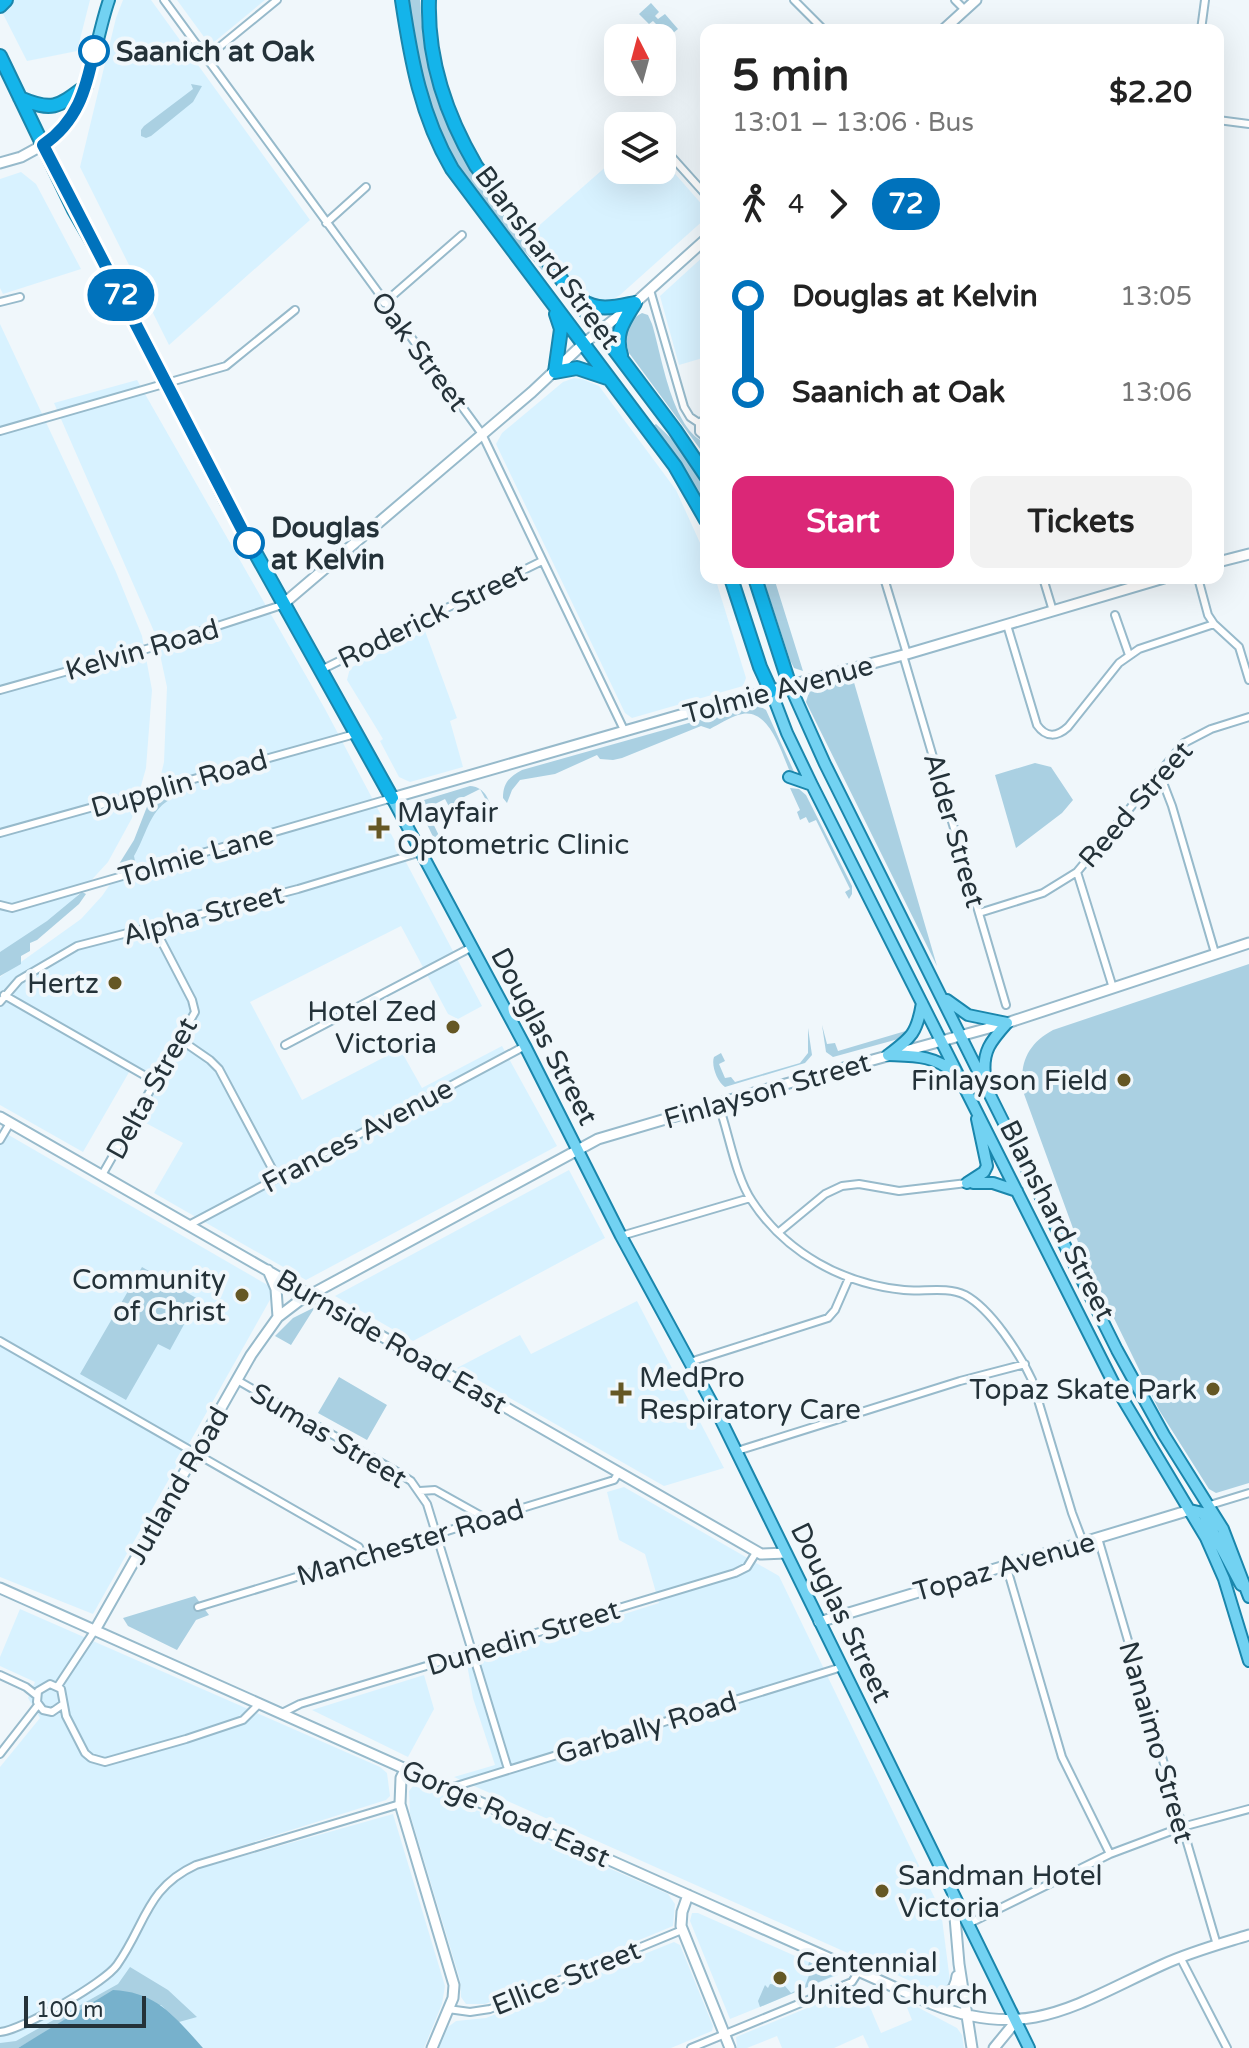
<!DOCTYPE html>
<html lang="en">
<head>
<meta charset="utf-8">
<style>
  body { margin:0; font-family:"Varela Round",sans-serif; background:#f2f2f2; color:#222; height:100vh; display:flex; flex-direction:column; font-size:30px; white-space:nowrap }
  * { box-sizing:border-box; margin:0 }
  p { font-size:26px; color:#767676 }
  .icon { flex:none; width:44px; height:44px; fill:none; stroke:currentColor; stroke-width:2; stroke-linecap:round; stroke-linejoin:round }
  .map { position:relative; flex:1; overflow:hidden }
  .sheet { position:absolute; left:700px; top:24px; width:524px; height:560px; display:flex; flex-direction:column; background:#fff; border-radius:16px; box-shadow:0 8px 32px #0002 }
  .sheet>* { flex:none }
  .badge { padding:0 16px; border-radius:26px; font-size:28px; line-height:52px }
  .needle { width:52px; rotate:354deg }
  .tools { position:absolute; left:604px; top:24px; display:grid; gap:16px }
  .tools a { display:grid; place-items:center; width:72px; height:72px; border-radius:16px; background:#fff; box-shadow:0 8px 32px #0002; font-size:40px }
  .scale { position:absolute; left:24px; bottom:20px; width:122px; box-sizing:border-box; padding-left:8px; border:4px solid #243239; border-top:0; font-size:22px; line-height:28px; white-space:nowrap; color:#243239; -webkit-text-stroke:6px #f0f7fb; paint-order:stroke }
  .map>.badge { position:absolute; translate:-50% -50%; box-shadow:0 0 0 4px #fff }
  .legs { display:flex; align-items:center; gap:12px; height:88px; padding:0 32px; font-size:26px }
  .legs p { margin-inline-start:auto }
  .headline { display:flex; align-items:center; justify-content:space-between; height:136px; padding:0 32px }
  h1 { font-size:44px; font-weight:700; line-height:60px }
  .cta { display:flex; gap:16px; margin-top:auto; padding:16px 32px }
  .cta a { flex:1; height:92px; border-radius:16px; background:#db2777; color:#fff; font-size:32px; font-weight:700; line-height:92px; text-align:center }
  .cta a+a { background:#f2f2f2; color:#222 }
  ul { padding:0 32px; list-style:none }
  li { display:flex; align-items:center; gap:28px; height:96px; font-size:30px }
  li i { display:grid; place-items:center; width:12px; height:100%; margin:0 10px; background:currentColor }
  li i::after { content:''; width:20px; height:20px; margin:-10px; border:6px solid; border-radius:50%; background:#fff }
  li p { margin-inline-start:auto }
  li:first-child i { background:linear-gradient(#0000 50%,currentColor 0) }
  li:last-child i { background:linear-gradient(currentColor 50%,#0000 0) }
  .map>svg:first-child { display:block }
  .built { fill:#d8f2ff }
  .green { fill:#aad0e2 }
  .water { fill:#77b1cc }
  .lines { fill:none; stroke-linecap:round; stroke-linejoin:round }
  .street-casing { stroke:#97bacb; stroke-width:10 }
  .secondary-casing { stroke:#97bacb; stroke-width:13 }
  .primary-casing { stroke:#1a86ac; stroke-width:14 }
  .highway-casing { stroke:#1a86ac; stroke-width:16 }
  .street { stroke:#fff; stroke-width:6 }
  .secondary { stroke:#fff; stroke-width:9 }
  .primary { stroke:#72d2f2; stroke-width:10 }
  .highway { stroke:#14b4ea; stroke-width:12 }
  .line-1-casing { stroke:#fff; stroke-width:18 }
  .line-1 { stroke:#0072bc; stroke-width:12 }
  .stop-1-dot { fill:#fff; stroke:#0072bc; stroke-width:4 }
  .poi-dot { fill:#655724; stroke:#f0f7fb; stroke-width:3 }
  .labels { text-anchor:middle; stroke-width:8; stroke-linejoin:round; paint-order:stroke }
  .stop-label { font-size:28px; font-weight:bold; fill:#243239; stroke:#f0f7fb; text-anchor:start }
  .street-label { font-size:28px; fill:#243239; stroke:#f0f7fb }
  .poi-label { font-size:28px; fill:#243239; stroke:#f0f7fb; text-anchor:end }
</style>
</head>
<body>
<div class="map">
<svg width="1249" height="2048" viewBox="0 0 1249 2048">
  <rect width="100%" height="100%" fill="#f0f7fb"/>
  <path class="built" d="M0 0H90L77 51 27 61 0 8Z
    M123 0H151L310 220 169 345 80 167 116 18Z
    M177 0H265L213 43 207 41Z
    M618 156V170H662V159L706 209V218L620 295 611 300 598 301 582 293 534 230Z
    M21 172 36 184 81 269 3 294 0 288V179Z
    M706 254V357L679 365 660 296Z
    M0 324 116 572 142 636 152 690 146 768 132 818 108 862 65 909 0 954Z
    M574 378 582 379 599 386 676 490 706 556V578H715L717 584 746 678 743 686 632 718 625 713 496 444 502 433 563 382Z
    M137 380 325 709 482 1006 458 1019 448 1014 401 926 250 1002 302 1100 400 1049 422 1088 502 1046 557 1146 306 1280 154 1193 183 1143 131 1115 151 1078 132 1067 83 1152 0 1105V977L81 919 102 896 135 848 153 809 164 762 167 687 156 636 54 403Z
    M425 631 457 718 450 721 463 767 410 782 399 777 380 741 383 739 347 680 350 668Z
    M0 1130 271 1287V1298L93 1614 0 1577Z
    M569 1170 605 1238 413 1341 335 1296Z
    M637 1301 724 1468 664 1486 457 1368 520 1335 531 1354Z
    M624 1487 779 1576 941 1911 950 1981 944 1990 935 1992 454 1777 495 1765 473 1698 467 1664 659 1603 645 1554 619 1540 607 1492Z
    M20 1609 380 1767 387 1773 390 1796 386 1800 209 1856 212 1865 393 1814 445 1986 442 2004 424 2048H203L175 2018 60 2024 18 2048H0V1767L40 1718 28 1698 35 1682 0 1666V1657Z
    M424 1675 434 1709 408 1757 312 1710Z
    M413 1786 435 1792 668 1894 675 1904 673 1926 485 2004H466L461 1997 460 1980 410 1814 409 1791Z
    M692 1913H698L838 1975 730 2019 690 1921Z
    M674 1942 680 1945 713 2026 712 2031 671 2048H439L448 2027 456 2021 486 2018Z
    M861 1986 881 2033 912 2020 904 2000 957 2028 962 2035 964 2048H869L863 2035 834 2048H782L777 2036 747 2048H737L736 2037Z"/>
  <path class="green" d="M406 0H420C426 124 472 175 544 269L542 270 503 229 459 168 446 146 422 85Z
    M651 3 659 12 655 16 658 19 665 14 678 29 662 42V38H656L659 35 654 29 657 25 653 21 649 24 639 14Z
    M191 84 202 86 193 102 151 136 146 138 141 136V130L144 126 193 89Z
    M642 313 648 315 652 324C662 356 672 430 706 443V457L629 353C623 337 626 321 642 313Z
    M656 424C680 446 706 474 706 507L690 479 653 426Z
    M763 578H774L803 671 794 668 790 660Z
    M853 679 937 966 806 702 809 692Z
    M756 704 766 710 796 776 791 774C781 753 769 704 738 715 729 718 719 724 710 729L701 726 622 758 613 760 600 759 597 755 555 774 520 780 512 790 507 803 503 798C503 783 509 777 522 770Z
    M1035 763 1051 767 1073 800 1062 813 1016 848 995 775Z
    M470 786C484 787 489 798 492 811L480 789 462 798 467 809 454 816 445 799 429 807 432 813 429 815 443 844 453 840 454 843 440 851 418 806 424 800Z
    M790 788 799 789 806 795 852 886V894L849 899 845 892 850 889 816 820 809 823 806 817 800 820 797 812 800 810Z
    M166 794 169 800C149 812 146 836 134 856L136 866 114 872 134 840 150 799Z
    M82 892 86 894 79 904 37 940 30 943V951L21 956V964L0 976V952L47 921Z
    M1249 964V1483L1216 1493 1209 1489 1159 1410 1082 1253 1024 1094C1018 1065 1027 1044 1053 1030Z
    M822 1025 827 1044 835 1043 838 1051 909 1030 902 1038 833 1057 826 1052Z
    M808 1028 812 1055 805 1063 725 1087C717 1082 711 1065 714 1057L721 1053 725 1061 719 1064 725 1078 731 1077 735 1082 800 1063 808 1053Z
    M142 1267 198 1299 170 1350 158 1344 126 1400 80 1374Z
    M315 1307 291 1345 275 1336 293 1318Z
    M339 1377 387 1405 367 1440 318 1413Z
    M195 1596 209 1615 196 1620 177 1650 128 1626 123 1618Z
    M809 1962 838 1974 760 2007 758 2001 765 1985 768 1988 770 1984 785 1986 791 1993 805 1986 811 1970 808 1966Z
    M130 1967 168 1990 197 2017 179 2022 161 2005 60 2024 18 2048H0V2043L16 2041 118 1984Z"/>
  <path class="water" d="M113 1990C157 1992 175 2017 203 2048H18Z"/>
  <g class="lines">
    <g class="street-casing">
      <path id="street" d="M164 0 482 434 625 732
        M794 0 824 30
        M955 0 965 10
        M1201 30 1205 0
        M206 58 277 0
        M638 119 645 126
        M1218 120 1249 124
        M662 146 706 195
        M326 223 366 187
        M650 290 684 407 690 417 699 423
        M0 302 20 297
        M384 303 462 235
        M706 418 699 423V432L706 438
        M0 431 226 366 295 310
        M884 578 907 654
        M1043 578 1053 611
        M1198 578 1208 615 1214 624 1239 647 1249 680
        M1115 615 1129 655
        M1007 625 1037 725C1046 738 1057 737 1068 727L1119 663 1139 649 1214 624
        M903 655 1006 1005
        M321 670 542 561
        M0 690 150 648 282 605
        M1159 772 1172 806 1215 953
        M0 833 355 734
        M1077 872 1113 988
        M0 905 12 908 392 798
        M979 913 1043 893 1077 872 1184 743 1211 729 1249 717
        M4 995 156 1082
        M0 1002 19 980 77 946 298 889 421 852
        M181 1040 210 1060 219 1069 276 1176
        M285 1045 472 947
        M718 1103C729 1133 735 1176 752 1201 786 1253 843 1284 904 1290 923 1292 947 1286 965 1295 991 1309 1020 1354 1032 1380L1072 1513 1083 1542
        M0 1140 10 1123
        M102 1175 195 1012 192 1000 154 927
        M189 1225 525 1046
        M779 1232 825 1194 842 1186 859 1184 899 1191 967 1183
        M621 1236 750 1198
        M0 1341 359 1547 362 1556
        M690 1362 828 1318 835 1310 849 1278
        M237 1380 394 1470 411 1481 427 1504 508 1769
        M737 1451 960 1381 1025 1364
        M420 1491 435 1490 487 1519
        M1210 1505 1249 1493
        M1098 1538 1217 1945
        M1006 1565 1062 1757 1110 1854
        M198 1607 614 1480 619 1472
        M0 1675 26 1687 36 1695
        M58 1686 95 1630
        M62 1705 52 1712 43 1710 37 1702 38 1691 50 1684 61 1689 66 1716 85 1753 91 1758 105 1762 186 1739 243 1720 260 1703
        M282 1713 300 1704 735 1573 747 1567 757 1551
        M0 1754 38 1705
        M450 1788 842 1667
        M968 1924 1110 1854 1182 1827 1249 1809
        M1180 1957 1227 2048
        M448 2009 470 2012 490 2009 682 1930
        M0 2032C22 2030 104 1983 117 1965 146 1924 146 1888 196 1865L400 1804
        M691 2048 852 1982 859 1971"/>
    </g>
    <g class="secondary-casing">
      <path id="secondary" d="M943 30 976 0
        M0 163 21 157 43 145
        M1218 562 1249 554
        M282 605 532 392 583 344 635 303 706 239
        M392 798 701 709 907 654 1164 578
        M0 1117 761 1554 786 1553
        M268 1270 276 1289 278 1317
        M0 1588 932 2004C1029 2042 1076 2004 1162 1965 1190 1952 1220 1944 1249 1935
        M819 1622 1190 1510
        M95 1630 251 1355 278 1317 299 1301 598 1139 771 1088 1007 1023 1249 943
        M406 1768 401 1778 400 1804 454 1985 453 1998 432 2048
        M953 1894 959 1964 972 2048
        M688 1895 682 1912 681 1926 730 2048
        M925 1997C942 2000 955 1994 957 1976
        M994 2048 1017 2020"/>
    </g>
    <g class="primary-casing">
      <path id="primary" d="M43 145C92 112 91 52 109 0
        M790 686 825 764 1117 1350 1164 1435 1223 1529 1249 1597
        M771 691 787 733 812 785 1115 1386 1206 1538 1224 1579 1249 1661
        M789 777 812 785
        M392 798 525 1046 621 1236 719 1416 1029 2048
        M947 1000 968 1015 1007 1023
        M888 1055C913 1056 935 1055 954 1073
        M888 1055C912 1037 917 1033 922 1003
        M985 1076C982 1051 991 1041 1007 1023
        M967 1183 984 1172 987 1166 977 1119
        M973 1183H993L1017 1191
        M1190 1510 1203 1513 1241 1585"/>
    </g>
    <g class="highway-casing">
      <path id="highway" d="M402 0C411 60 421 116 452 169L675 466 706 520
        M429 0C427 61 446 115 476 166L675 430 706 476
        M0 6 6 0
        M0 56 74 210 108 269 227 502 392 798
        M20 98C53 112 58 107 86 86
        M581 300C599 312 615 307 635 303
        M556 314 561 329 555 372 577 368 607 378
        M621 355C614 333 624 321 635 303
        M731 578 760 667 771 691
        M755 578 790 686"/>
    </g>
    <use href="#street" class="street"/>
    <use href="#secondary" class="secondary"/>
    <use href="#primary" class="primary"/>
    <use href="#highway" class="highway"/>
  </g>
  <g class="lines">
    <g class="line-1-casing">
      <path id="line-1" d="M94 51C86 90 77 122 43 145L249 543"/>
    </g>
    <use href="#line-1" class="line-1"/>
  </g>
  <g class="stop-1-dot">
    <circle cx="94" cy="51" r="14"/>
    <circle cx="249" cy="543" r="14"/>
  </g>
  <g class="poi-dot">
    <path d="M375 816h8v8h8v8h-8v8h-8v-8h-8v-8h8z"/>
    <circle cx="115" cy="983" r="8"/>
    <circle cx="453" cy="1027" r="8"/>
    <circle cx="1124" cy="1080" r="8"/>
    <circle cx="242" cy="1295" r="8"/>
    <circle cx="1213" cy="1389" r="8"/>
    <path d="M617 1381h8v8h8v8h-8v8h-8v-8h-8v-8h8z"/>
    <circle cx="882" cy="1891" r="8"/>
    <circle cx="780" cy="1978" r="8"/>
  </g>
  <g class="labels">
    <g class="stop-label">
      <text x="116" y="61">Saanich at Oak</text>
      <text x="271" y="537">Douglas<tspan x="271" dy="32">at Kelvin</tspan></text>
    </g>
    <g class="street-label">
      <text transform="translate(548 257) rotate(53)" y="10">Blanshard Street</text>
      <text transform="translate(420 351) rotate(53)" y="10">Oak Street</text>
      <text transform="translate(432 615) rotate(-26)" y="10">Roderick Street</text>
      <text transform="translate(142 649) rotate(-16)" y="10">Kelvin Road</text>
      <text transform="translate(778 689) rotate(-15)" y="10">Tolmie Avenue</text>
      <text transform="translate(179 783) rotate(-16)" y="10">Dupplin Road</text>
      <text transform="translate(1135 804) rotate(-49)" y="10">Reed Street</text>
      <text transform="translate(955 830) rotate(74)" y="10">Alder Street</text>
      <text transform="translate(196 855) rotate(-16)" y="10">Tolmie Lane</text>
      <text transform="translate(203 914) rotate(-15)" y="10">Alpha Street</text>
      <text transform="translate(545 1036) rotate(62)" y="10">Douglas Street</text>
      <text transform="translate(151 1088) rotate(-61)" y="10">Delta Street</text>
      <text transform="translate(767 1090) rotate(-16)" y="10">Finlayson Street</text>
      <text transform="translate(357 1135) rotate(-28)" y="10">Frances Avenue</text>
      <text transform="translate(1058 1220) rotate(63)" y="10">Blanshard Street</text>
      <text transform="translate(392 1341) rotate(30)" y="10">Burnside Road East</text>
      <text transform="translate(329 1435) rotate(31)" y="10">Sumas Street</text>
      <text transform="translate(177 1485) rotate(-60)" y="10">Jutland Road</text>
      <text transform="translate(410 1542) rotate(-17)" y="10">Manchester Road</text>
      <text transform="translate(1004 1566) rotate(-16)" y="10">Topaz Avenue</text>
      <text transform="translate(842 1612) rotate(64)" y="10">Douglas Street</text>
      <text transform="translate(523 1637) rotate(-17)" y="10">Dunedin Street</text>
      <text transform="translate(646 1727) rotate(-17)" y="10">Garbally Road</text>
      <text transform="translate(1157 1742) rotate(74)" y="10">Nanaimo Street</text>
      <text transform="translate(506 1813) rotate(24)" y="10">Gorge Road East</text>
      <text transform="translate(566 1977) rotate(-22)" y="10">Ellice Street</text>
    </g>
    <g class="poi-label">
      <text x="397" y="822" text-anchor="start">Mayfair<tspan x="397" dy="32">Optometric Clinic</tspan></text>
      <text x="99" y="993">Hertz</text>
      <text x="437" y="1021">Hotel Zed<tspan x="437" dy="32">Victoria</tspan></text>
      <text x="1108" y="1090">Finlayson Field</text>
      <text x="226" y="1289">Community<tspan x="226" dy="32">of Christ</tspan></text>
      <text x="639" y="1387" text-anchor="start">MedPro<tspan x="639" dy="32">Respiratory Care</tspan></text>
      <text x="1197" y="1399">Topaz Skate Park</text>
      <text x="898" y="1885" text-anchor="start">Sandman Hotel<tspan x="898" dy="32">Victoria</tspan></text>
      <text x="796" y="1972" text-anchor="start">Centennial<tspan x="796" dy="32">United Church</tspan></text>
    </g>
  </g>
</svg>
<div class="tools">
<a><svg class="needle" viewBox="-14 -14 28 28"><path d="M0-13l5 13h-10z" fill="#e53935"/><path d="M0 13l5-13h-10z" fill="#767676"/></svg></a>
<a><svg class="icon" aria-label="layers" viewBox="0 0 24 24"><path d="M12 4l9 5-9 5-9-5zM3 14l9 5 9-5"/></svg></a>
</div>
<div class="scale">100 m</div>
<b class="badge" style="left:121px;top:295px;background:#0072bc;color:#fff">72</b>
<section class="sheet">
<div class="headline"><div><h1>5 min</h1><p>13:01 – 13:06 · Bus</p></div><b>$2.20</b></div>
<div class="legs"><svg class="icon" aria-label="walk" viewBox="0 0 24 24"><circle cx="13" cy="4" r="2"/><path d="M13 8l-2 6 4 7M11 14l-3 7M7 12l3-4h3l4 4"/></svg>4<svg class="icon" aria-label="forward" viewBox="0 0 24 24"><path d="M9 5l7 7-7 7"/></svg><b class="badge" style="background:#0072bc;color:#fff">72</b></div>
<ul>
<li><i style="color:#0072bc"></i><b>Douglas at Kelvin</b><p>13:05</p></li>
<li><i style="color:#0072bc"></i><b>Saanich at Oak</b><p>13:06</p></li>
</ul>
<div class="cta"><a>Start</a><a>Tickets</a></div>
</section>
</div>
</body>
</html>
